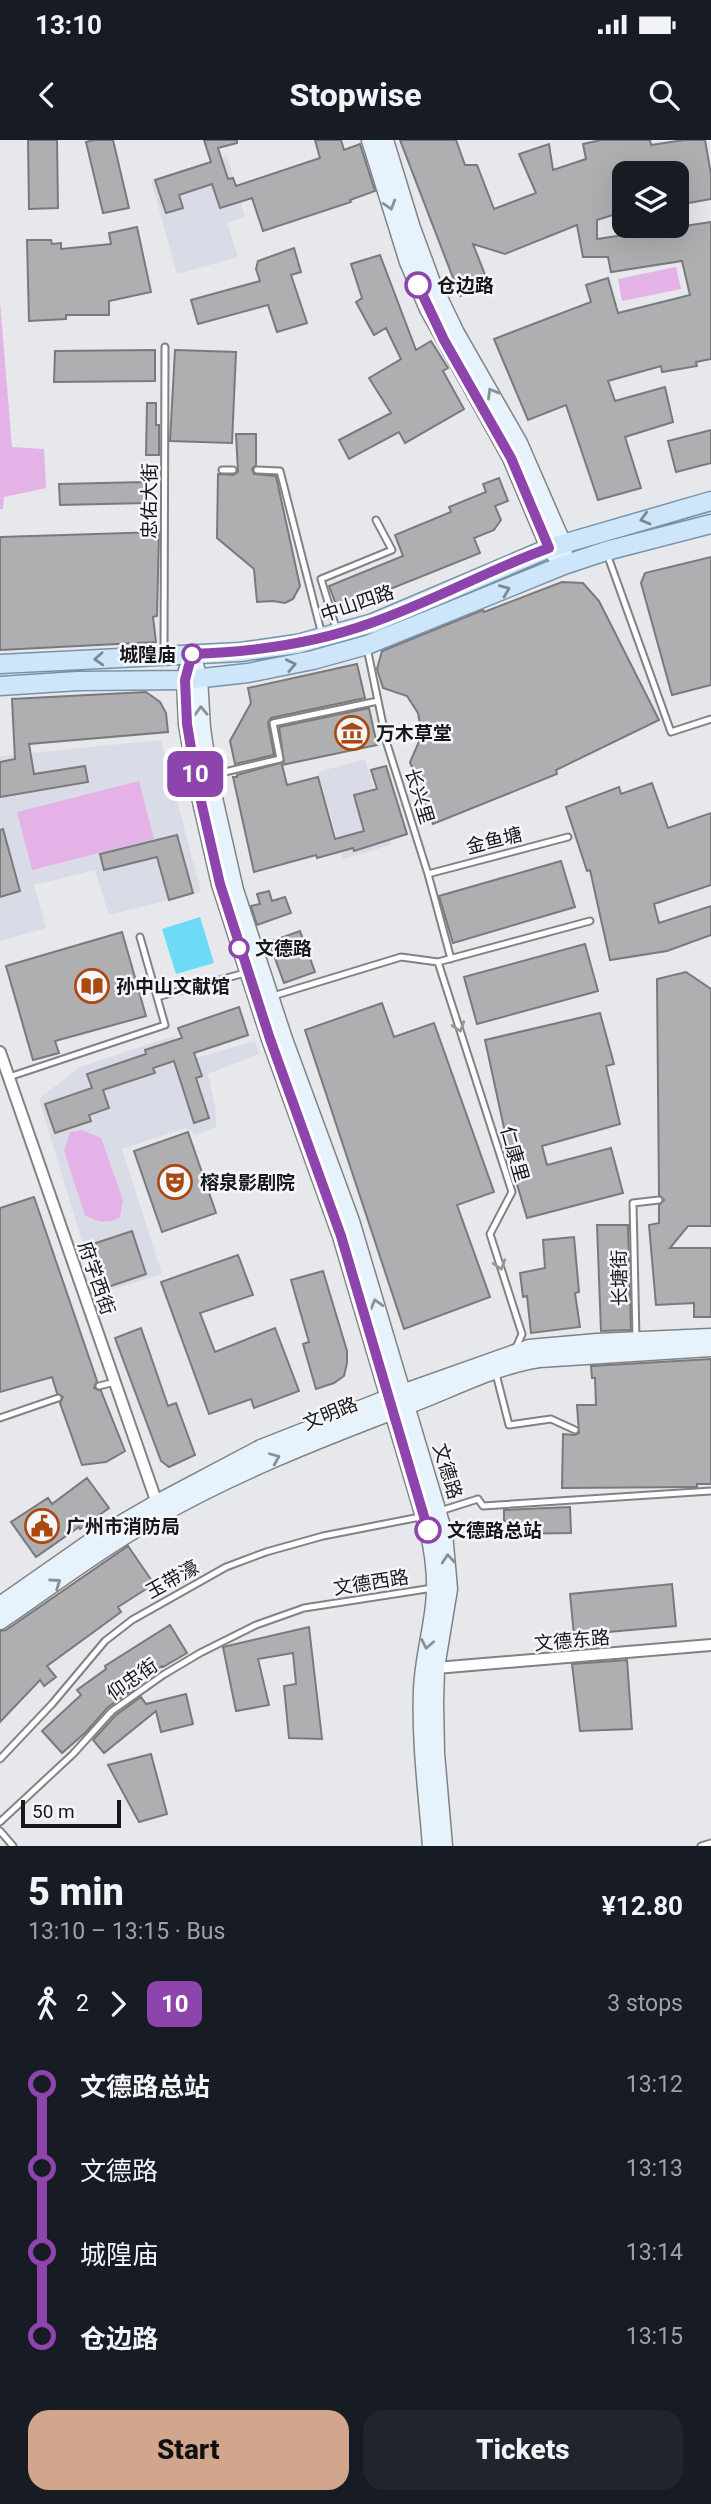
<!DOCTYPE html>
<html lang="en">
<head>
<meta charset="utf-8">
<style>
  body { margin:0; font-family:Roboto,"Noto Sans SC",sans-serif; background:#20242c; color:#f1f3f6; height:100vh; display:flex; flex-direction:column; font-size:26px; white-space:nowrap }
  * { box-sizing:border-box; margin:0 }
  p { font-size:23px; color:#9ea1a6 }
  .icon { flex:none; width:38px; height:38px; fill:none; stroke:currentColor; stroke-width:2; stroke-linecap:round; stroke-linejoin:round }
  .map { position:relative; height:1706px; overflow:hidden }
  .panel { display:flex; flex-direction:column; background:#171b24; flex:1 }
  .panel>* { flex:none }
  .badge { padding:0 14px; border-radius:10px; font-size:24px; line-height:46px }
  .controls { position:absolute; left:612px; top:21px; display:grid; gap:14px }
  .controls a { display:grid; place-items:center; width:77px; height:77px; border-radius:14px; background:#171b24; box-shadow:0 7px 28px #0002; font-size:35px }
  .scale { position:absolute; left:21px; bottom:18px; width:100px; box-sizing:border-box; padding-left:7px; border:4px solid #171819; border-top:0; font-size:19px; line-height:24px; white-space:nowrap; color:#171819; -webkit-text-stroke:5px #f5f6f9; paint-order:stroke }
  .map>.badge { position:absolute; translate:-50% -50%; box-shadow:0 0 0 4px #fff }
  .legs { display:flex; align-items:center; gap:10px; height:77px; padding:0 28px; font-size:23px }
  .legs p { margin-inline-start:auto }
  .head { display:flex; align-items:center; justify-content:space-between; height:119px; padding:0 28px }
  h1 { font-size:38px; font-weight:800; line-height:52px }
  .action { display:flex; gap:14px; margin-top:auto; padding:14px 28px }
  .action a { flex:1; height:80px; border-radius:21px; background:#d1a68d; color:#111; font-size:28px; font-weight:800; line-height:80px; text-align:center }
  .action a+a { background:#20242c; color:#f1f3f6 }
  ul { padding:0 28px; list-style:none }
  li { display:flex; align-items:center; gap:24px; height:84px; font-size:26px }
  li i { display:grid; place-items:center; width:10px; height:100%; margin:0 9px; background:currentColor }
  li i::after { content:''; width:18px; height:18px; margin:-9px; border:5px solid; border-radius:50%; background:#171b24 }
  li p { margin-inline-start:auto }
  li:first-child i { background:linear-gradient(#0000 50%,currentColor 0) }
  li:last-child i { background:linear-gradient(currentColor 50%,#0000 0) }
  .status { display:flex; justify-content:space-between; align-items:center; height:49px; padding:0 35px; background:#171b24; direction:ltr }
  .status svg { height:19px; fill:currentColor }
  header { display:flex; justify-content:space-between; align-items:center; height:91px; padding:0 28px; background:#171b24; font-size:32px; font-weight:800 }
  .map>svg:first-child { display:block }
  .built { fill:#d9dce6 }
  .green { fill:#e4b2e7 }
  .water { fill:#6ddbf8 }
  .building { fill:#afaeb1; stroke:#7a797c; stroke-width:2 }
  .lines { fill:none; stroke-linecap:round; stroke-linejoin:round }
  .lane-casing { stroke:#828285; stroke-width:9 }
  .street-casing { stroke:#828285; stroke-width:14 }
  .secondary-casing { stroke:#828285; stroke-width:19 }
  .primary-casing { stroke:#7893a9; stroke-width:21 }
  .lane { stroke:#fff; stroke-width:5 }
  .street { stroke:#fff; stroke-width:10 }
  .secondary { stroke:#e6f2fc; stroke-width:16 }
  .primary { stroke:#cde6fa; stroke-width:18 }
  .oneway { stroke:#899096 }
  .oneway2 { stroke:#7b8995 }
  .oneway3 { stroke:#979798 }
  .line-1-casing { stroke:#fff; stroke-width:16 }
  .line-1 { stroke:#8e44ad; stroke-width:10 }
  .stop-1-dot { fill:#fff; stroke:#8e44ad; stroke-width:3.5 }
  .labels { text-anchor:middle; stroke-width:5; stroke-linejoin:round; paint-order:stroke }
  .stop-label { font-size:19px; font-weight:bold; fill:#171819; stroke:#f5f6f9; text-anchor:start }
  .street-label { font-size:19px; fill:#171819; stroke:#f5f6f9 }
  .poi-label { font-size:19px; font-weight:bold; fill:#171819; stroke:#f5f6f9; text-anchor:start }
</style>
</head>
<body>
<div class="status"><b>13:10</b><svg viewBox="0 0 49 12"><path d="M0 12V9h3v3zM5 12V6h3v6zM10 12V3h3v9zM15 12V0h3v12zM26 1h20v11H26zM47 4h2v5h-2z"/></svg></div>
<header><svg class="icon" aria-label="back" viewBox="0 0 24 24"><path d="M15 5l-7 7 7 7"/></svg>Stopwise<svg class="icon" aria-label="search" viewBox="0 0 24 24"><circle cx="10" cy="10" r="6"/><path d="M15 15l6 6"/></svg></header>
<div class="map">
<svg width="711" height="1706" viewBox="0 0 711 1706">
  <rect width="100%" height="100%" fill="#e7e8eb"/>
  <path class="built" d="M227 16 245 77 227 83 238 117 177 134 151 40Z
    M161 600 201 752 109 775 95 730 34 745 46 788 0 801V616Z
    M365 619 391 705 343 719 318 632Z
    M174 896 185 921 255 901 259 914 208 934 215 966 216 987 196 995 186 988 122 1009 162 1134 98 1154 39 959 80 927Z"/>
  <path class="green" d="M676 127 681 149 622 161 618 139Z
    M0 162 12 307 44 309 46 348 4 357 3 369H0Z
    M139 641 154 699 32 730 17 672Z
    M82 990 101 998 123 1060 120 1077C107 1085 98 1082 85 1075L64 1011 70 992Z"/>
  <path class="water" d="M200 777 214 823 176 834 162 789Z"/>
  <path class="building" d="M28 0H57L58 68 29 69Z
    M94 0H113L129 68 103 73 86 2Z
    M204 0H237V3L218 8 228 39 233 38 236 46 320 18 315 0H341L344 10 360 4 375 51 350 60 351 62 263 91 252 58 220 68 212 44 179 55 183 68 166 73 155 40 211 22Z
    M400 0H456L465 25H477L494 69 536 53 519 14 549 4 553 30 586 19 583 4 601 0H650L651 5 684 0H705L711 34V59L677 65V33H625V71L597 80V99L711 82V219L696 222 697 226 662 232 661 226 608 241 615 261 665 247 673 282 625 297 641 348 598 360 566 265 528 280 494 199 591 162 586 145 608 138 618 173 690 155 682 121 611 132 608 117H583L577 85 505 114 473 104 489 145 460 156Z
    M137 87 151 152 109 161V175H66V179L29 181 27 100H51L52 104 61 103V109L111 104 109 93Z
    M294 108 301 132 291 135 307 183 277 192 268 165 198 184 191 160 260 141 256 129 258 121Z
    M380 115 416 210 431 201 448 228 443 231 464 269 405 303 399 292 349 319 339 300 391 273 369 238 401 219 386 188 374 195 356 162 362 158 351 124Z
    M155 210V241L54 242 55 211Z
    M175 210 236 212 232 303 170 301Z
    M147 263H156V285H159V315H146Z
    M711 290V323L676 332 668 301Z
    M236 294H256V325L252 329 254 334 276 336 300 446 293 459 285 463 273 461 257 462 254 429 217 398 218 334 233 335 238 332Z
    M499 338 508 361 495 366 501 380 494 390 474 398 480 413 338 470 329 446 403 416 395 395 451 372 449 367 486 352 483 344Z
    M145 342 146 363 60 365 59 344Z
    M159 392 157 476 153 477 156 502 0 510V397Z
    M711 417V545L672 555 641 443 645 433Z
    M562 442 583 443 599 461 659 580 556 630 557 634 433 684 410 622 422 595 418 573 407 556 383 548 377 529 382 511 483 470 484 472Z
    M357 524 365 558 271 578 268 583 274 615 235 624 230 601 251 563 248 548Z
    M146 552 160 562 166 573 168 592 29 604 34 634 85 626 88 642 0 657V622L15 619 12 559Z
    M369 568 377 605 282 625 287 645 318 637 335 699 364 691 354 655 377 649 371 630 386 626 407 694 354 711 353 708 317 718 316 715 254 732 233 637H237V635L284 622 279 587Z
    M652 643 668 688 711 673V745L654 764 659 783 711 766V795L667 811 610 820 590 730 587 731 566 667 619 647 621 654Z
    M3 689 20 751 0 757V690Z
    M177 695 193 753 169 760 157 717 104 730 100 714Z
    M561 721 575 767 453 803 439 756Z
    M269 751 272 761 285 757 291 773 257 785 251 766 260 764 257 754Z
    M300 791 315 832 284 843 269 802Z
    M122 792 146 876 55 901 59 913 33 920 6 826Z
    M585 804 598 851 477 884 464 837Z
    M686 832 711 849V1086H688L670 1108H711V1177H694V1163L656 1165 649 1085 659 1083V1065L664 1060 659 1055 657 839Z
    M382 863 394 897 434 883 494 1052 457 1065 490 1157 404 1189 305 890Z
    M239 867 248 895 194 913 202 936 196 938 209 978 194 983 174 921 153 928 155 933 103 950 109 968 89 975 91 981 55 993 45 964 92 948 87 934 146 914 145 910 182 898 178 888Z
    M600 873 614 924 606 926 620 984 542 1006 547 1025 611 1008 623 1053 527 1078 514 1034 485 900Z
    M188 992 216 1073 162 1092 134 1011Z
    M34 1057 97 1241 94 1248 101 1251 125 1311 106 1322 82 1325 60 1263 63 1257 57 1253 52 1237 0 1252V1068Z
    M597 1085H628L631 1190 601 1191Z
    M132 1091 146 1134 108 1147 93 1104Z
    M574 1097 579 1152 575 1153 580 1187 531 1193 527 1156 523 1157 520 1133 545 1128 543 1100Z
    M238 1115 253 1155 200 1173 215 1212 275 1188 299 1251 254 1268 251 1259 209 1274 161 1142Z
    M323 1131 347 1211V1223L344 1236 334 1243 316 1249 303 1204 309 1202 291 1140Z
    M141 1188 168 1266 176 1263 195 1315 169 1327 161 1321 115 1198Z
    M711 1219V1344H697V1347H693L562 1348 563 1294 575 1295 579 1293 577 1265H596L595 1238H592L591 1226Z
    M87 1338 109 1368 80 1389 79 1387 36 1417 11 1382 48 1358 52 1364Z
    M570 1367 571 1393 512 1394 510 1382 504 1381V1370Z
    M128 1406 154 1444 118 1467 121 1472 47 1526 56 1537 44 1546 40 1540 0 1582V1491L6 1490Z
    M672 1444 676 1486 574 1495 570 1454Z
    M170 1485 187 1513 163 1527 162 1526 132 1546 134 1549 108 1567 86 1592 62 1613 42 1591 81 1555 77 1550 106 1529 105 1526Z
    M309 1487 322 1599 289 1598 284 1546 296 1544 293 1513 258 1519 269 1565 236 1571 223 1507Z
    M627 1520 632 1589 580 1591 572 1524Z
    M186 1554 193 1584 161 1592 156 1571 104 1613 93 1600 116 1575 141 1557 146 1564Z
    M151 1614 167 1674 139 1682 108 1625Z"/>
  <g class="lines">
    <g class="lane-casing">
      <path id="lane" d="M222 330H233
        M257 330 280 331 322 495
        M607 414 671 592 711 579
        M337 491 321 439 392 410 376 380
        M367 508 387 604 428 734 451 819
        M164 513 165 207
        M212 635 280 619 273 583 378 561
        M428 734 568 697
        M140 797 157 857 245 833
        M438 822 512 1052 490 1094 522 1194 515 1210
        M273 856 401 817 438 822 590 781
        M9 937 165 885 157 857
        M636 1198 633 1063 659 1060
        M496 1234 509 1285 551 1279 575 1290
        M99 1246 115 1242
        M0 1278 58 1258
        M440 1371 478 1359 483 1366 711 1351
        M0 1619 52 1564 105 1501 132 1480 226 1427 266 1412 323 1396 415 1378
        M0 1682 73 1614 112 1571 163 1535 200 1513 256 1485 304 1468 433 1448
        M0 1691 13 1706
        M701 1706 711 1703"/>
    </g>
    <g class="street-casing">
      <path id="street" d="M0 912 159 1369
        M436 1528 711 1505"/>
    </g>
    <g class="secondary-casing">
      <path id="secondary" d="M370 0 408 122 428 169 511 318 549 408 564 425
        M385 0 412 88 433 145 456 193 519 303 563 404 564 416
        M192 515 199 538 202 588 209 636 235 750 284 899 351 1081 444 1393 449 1449 436 1528 435 1562 436 1613 444 1706
        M187 530 185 540 187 584 197 644 220 744 270 899 341 1096 428 1390C434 1415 437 1439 434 1465 431 1494 423 1521 422 1550 420 1602 427 1654 431 1706
        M0 1465 93 1400 157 1363 261 1308 388 1258 529 1208 597 1202 711 1197
        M0 1481C49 1448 95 1412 146 1383 230 1334 319 1299 409 1265 452 1249 494 1226 539 1219L711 1208"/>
    </g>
    <g class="primary-casing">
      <path id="primary" d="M0 524 240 512 297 504 373 483 549 408 711 361
        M0 546 78 541 185 540 248 533 313 520 367 505 564 425 606 411 711 384"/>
    </g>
    <use href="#lane" class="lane"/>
    <use href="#street" class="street"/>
    <use href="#secondary" class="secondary"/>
    <use href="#primary" class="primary"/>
  </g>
  <defs><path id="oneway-chevron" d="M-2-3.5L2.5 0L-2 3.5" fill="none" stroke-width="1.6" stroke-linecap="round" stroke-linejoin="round" transform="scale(1.75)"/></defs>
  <g class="oneway">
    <use href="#oneway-chevron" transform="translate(390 65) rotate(73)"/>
    <use href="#oneway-chevron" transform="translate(492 253) rotate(-120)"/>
    <use href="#oneway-chevron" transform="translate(201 571) rotate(-92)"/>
    <use href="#oneway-chevron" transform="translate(376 1164) rotate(-106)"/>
    <use href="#oneway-chevron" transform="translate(275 1318) rotate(-23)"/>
    <use href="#oneway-chevron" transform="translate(448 1419) rotate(-95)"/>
    <use href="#oneway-chevron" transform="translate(56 1443) rotate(-35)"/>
    <use href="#oneway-chevron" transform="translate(427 1504) rotate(101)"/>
  </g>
  <g class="oneway2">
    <use href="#oneway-chevron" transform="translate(645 379) rotate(164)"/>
    <use href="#oneway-chevron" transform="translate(505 450) rotate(-22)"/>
    <use href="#oneway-chevron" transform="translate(99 519) rotate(177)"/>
    <use href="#oneway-chevron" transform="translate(291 525) rotate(-12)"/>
  </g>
  <g class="oneway3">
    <use href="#oneway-chevron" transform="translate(459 887) rotate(72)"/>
    <use href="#oneway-chevron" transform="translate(500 1125) rotate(73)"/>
  </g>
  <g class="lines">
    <g class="line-1-casing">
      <path id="line-1" d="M418 145 444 200 511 318 549 408C488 430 432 462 371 483 313 504 253 512 192 514L185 540 187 584 197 644 220 744 270 899 341 1096 428 1390"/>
    </g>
    <use href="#line-1" class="line-1"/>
  </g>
  <defs>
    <g id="museum-ring" transform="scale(1.75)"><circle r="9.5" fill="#f5f6f9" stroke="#aa480d" stroke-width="1.5"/><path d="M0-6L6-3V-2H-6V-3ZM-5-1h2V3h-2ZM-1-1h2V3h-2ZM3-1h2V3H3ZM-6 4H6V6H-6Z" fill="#aa480d"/></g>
    <g id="library-ring" transform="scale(1.75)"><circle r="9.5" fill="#f5f6f9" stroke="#aa480d" stroke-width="1.5"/><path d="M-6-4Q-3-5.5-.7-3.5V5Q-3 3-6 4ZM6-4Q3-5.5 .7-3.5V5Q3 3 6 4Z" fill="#aa480d"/></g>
    <g id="theatre-ring" transform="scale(1.75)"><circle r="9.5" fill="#f5f6f9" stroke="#aa480d" stroke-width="1.5"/><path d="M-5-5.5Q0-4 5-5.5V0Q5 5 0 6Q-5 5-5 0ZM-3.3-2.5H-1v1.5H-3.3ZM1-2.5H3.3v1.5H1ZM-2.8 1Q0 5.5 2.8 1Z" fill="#aa480d"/></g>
    <g id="civic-ring" transform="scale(1.75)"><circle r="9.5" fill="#f5f6f9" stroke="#aa480d" stroke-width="1.5"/><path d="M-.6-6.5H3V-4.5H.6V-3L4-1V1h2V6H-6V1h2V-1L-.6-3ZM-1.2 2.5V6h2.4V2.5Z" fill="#aa480d"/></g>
  </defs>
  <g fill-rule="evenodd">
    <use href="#museum-ring" x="352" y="593"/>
    <use href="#library-ring" x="92" y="846"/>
    <use href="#theatre-ring" x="175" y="1042"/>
    <use href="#civic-ring" x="42" y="1386"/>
  </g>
  <g class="stop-1-dot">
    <circle cx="418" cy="145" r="12"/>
    <circle cx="192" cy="514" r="9"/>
    <circle cx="239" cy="808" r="9"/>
    <circle cx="428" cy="1390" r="12"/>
  </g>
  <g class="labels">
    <g class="stop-label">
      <text x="437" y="152">仓边路</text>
      <text x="176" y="521" text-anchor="end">城隍庙</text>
      <text x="255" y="815">文德路</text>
      <text x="447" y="1397">文德路总站</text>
    </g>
    <g class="street-label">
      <text transform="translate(149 361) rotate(-90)" y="7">忠佑大街</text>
      <text transform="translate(357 463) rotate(-19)" y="7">中山四路</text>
      <text transform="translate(420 656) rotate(73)" y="7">长兴里</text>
      <text transform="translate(494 700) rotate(-14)" y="7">金鱼塘</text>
      <text transform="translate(515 1014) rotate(74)" y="7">仁康里</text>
      <text transform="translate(97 1138) rotate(71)" y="7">府学西街</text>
      <text transform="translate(619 1138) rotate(-91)" y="7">长塘街</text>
      <text transform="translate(330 1273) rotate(-22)" y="7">文明路</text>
      <text transform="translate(448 1331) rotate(73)" y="7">文德路</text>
      <text transform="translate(172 1439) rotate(-29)" y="7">玉带濠</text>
      <text transform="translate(371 1442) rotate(-9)" y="7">文德西路</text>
      <text transform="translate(572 1500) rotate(-5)" y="7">文德东路</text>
      <text transform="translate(132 1539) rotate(-35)" y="7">仰忠街</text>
    </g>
    <g class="poi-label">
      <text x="376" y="600">万木草堂</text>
      <text x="116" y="853">孙中山文献馆</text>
      <text x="200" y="1049">榕泉影剧院</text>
      <text x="66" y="1393">广州市消防局</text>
    </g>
  </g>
</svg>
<div class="controls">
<a><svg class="icon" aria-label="layers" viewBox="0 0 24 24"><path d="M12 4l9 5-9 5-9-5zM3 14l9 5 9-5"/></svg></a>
</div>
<div class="scale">50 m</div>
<b class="badge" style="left:195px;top:634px;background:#8e44ad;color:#fff">10</b>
</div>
<section class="panel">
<div class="head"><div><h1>5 min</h1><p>13:10 – 13:15 · Bus</p></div><b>¥12.80</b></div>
<div class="legs"><svg class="icon" aria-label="walk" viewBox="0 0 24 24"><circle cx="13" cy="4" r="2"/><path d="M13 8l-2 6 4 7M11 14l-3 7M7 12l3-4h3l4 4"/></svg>2<svg class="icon" aria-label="forward" viewBox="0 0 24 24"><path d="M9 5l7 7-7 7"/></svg><b class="badge" style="background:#8e44ad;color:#fff">10</b><p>3 stops</p></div>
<ul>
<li><i style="color:#8e44ad"></i><b>文德路总站</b><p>13:12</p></li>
<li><i style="color:#8e44ad"></i><span>文德路</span><p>13:13</p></li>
<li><i style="color:#8e44ad"></i><span>城隍庙</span><p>13:14</p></li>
<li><i style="color:#8e44ad"></i><b>仓边路</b><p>13:15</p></li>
</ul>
<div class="action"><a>Start</a><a>Tickets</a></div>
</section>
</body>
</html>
